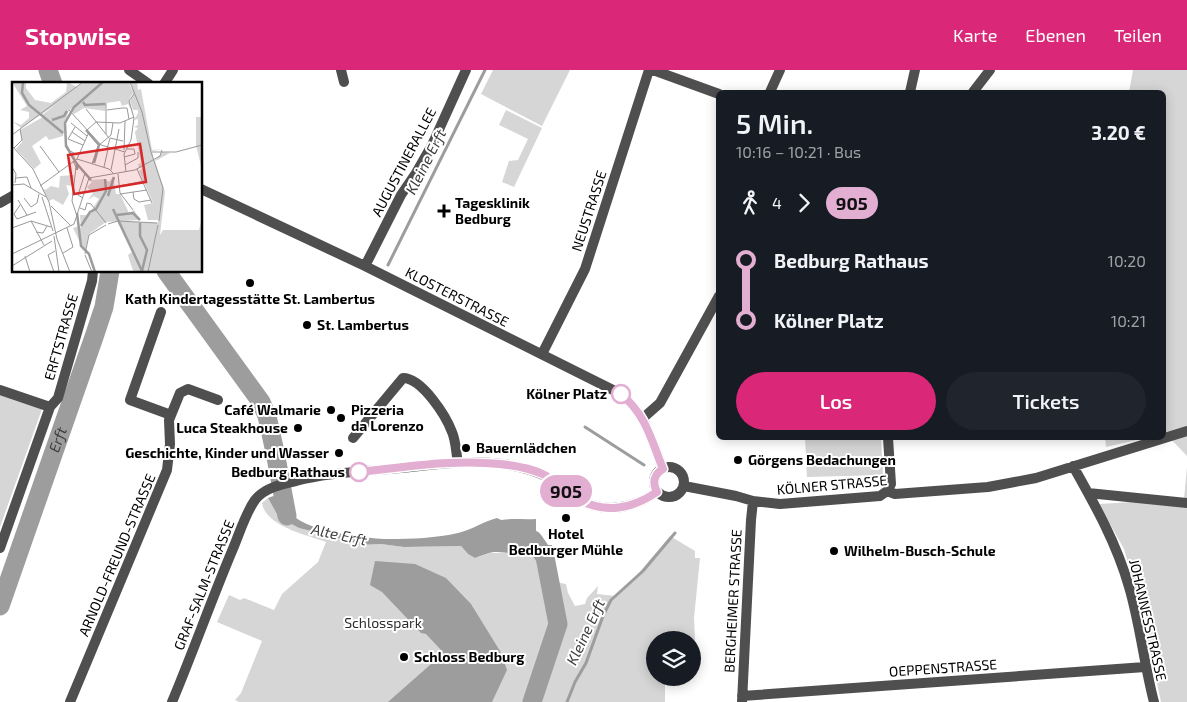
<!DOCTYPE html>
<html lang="de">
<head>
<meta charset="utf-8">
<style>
  body { margin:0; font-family:"Exo 2",sans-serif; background:#20242c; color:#f1f3f6; height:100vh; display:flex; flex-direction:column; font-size:19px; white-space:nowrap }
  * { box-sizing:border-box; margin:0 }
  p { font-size:16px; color:#9ea1a6 }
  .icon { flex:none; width:28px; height:28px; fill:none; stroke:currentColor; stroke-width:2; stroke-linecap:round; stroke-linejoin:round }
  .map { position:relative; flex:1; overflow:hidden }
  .sheet { position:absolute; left:716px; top:20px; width:450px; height:350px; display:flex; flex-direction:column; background:#171b24; border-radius:8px; box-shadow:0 2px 12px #0003 }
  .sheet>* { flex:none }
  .badge { padding:0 10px; border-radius:16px; font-size:18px; line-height:32px }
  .controls { position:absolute; left:646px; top:561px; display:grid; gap:10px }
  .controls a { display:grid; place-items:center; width:55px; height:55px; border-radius:50%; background:#171b24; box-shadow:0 2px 12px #0003; font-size:25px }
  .map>.badge { position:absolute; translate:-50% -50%; box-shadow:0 0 0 2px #fff }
  .legs { display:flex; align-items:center; gap:8px; height:55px; padding:0 20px; font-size:16px }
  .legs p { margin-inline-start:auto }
  .overview { display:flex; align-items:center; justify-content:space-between; height:85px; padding:0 20px }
  h1 { font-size:28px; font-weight:600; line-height:38px }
  .cta { display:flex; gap:10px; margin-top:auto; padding:10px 20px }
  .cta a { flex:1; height:58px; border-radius:30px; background:#db2777; color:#fff; font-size:20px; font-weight:600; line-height:58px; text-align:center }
  .cta a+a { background:#20242c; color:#f1f3f6 }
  ul { padding:0 20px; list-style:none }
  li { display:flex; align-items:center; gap:18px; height:60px; font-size:19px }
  li i { display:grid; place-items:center; width:8px; height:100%; margin:0 6px; background:currentColor }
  li i::after { content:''; width:12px; height:12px; margin:-6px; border:4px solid; border-radius:50%; background:#171b24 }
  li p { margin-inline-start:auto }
  li:first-child i { background:linear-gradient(#0000 50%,currentColor 0) }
  li:last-child i { background:linear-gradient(currentColor 50%,#0000 0) }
  header { display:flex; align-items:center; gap:30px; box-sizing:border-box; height:70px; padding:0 25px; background:#db2777; color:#fff }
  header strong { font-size:24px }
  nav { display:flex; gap:28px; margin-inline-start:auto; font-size:18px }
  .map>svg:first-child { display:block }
  .green { fill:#d6d6d6 }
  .water { fill:#9d9d9d }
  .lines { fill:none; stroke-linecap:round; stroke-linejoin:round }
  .stream { stroke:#9d9d9d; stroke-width:3 }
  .river { stroke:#9d9d9d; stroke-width:19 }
  .street { stroke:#4f4f4f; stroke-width:10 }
  .line-1-casing { stroke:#fff; stroke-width:11 }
  .line-1 { stroke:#e2aed1; stroke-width:8 }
  .poi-dot { fill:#000; stroke:#fff; stroke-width:2 }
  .stop-1-dot { fill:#fff; stroke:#e2aed1; stroke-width:2.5 }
  .labels { text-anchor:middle; stroke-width:4; stroke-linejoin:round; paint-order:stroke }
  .street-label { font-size:14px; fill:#000; stroke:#fff }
  .poi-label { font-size:14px; font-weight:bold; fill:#000; stroke:#fff; text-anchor:start }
  .stop-label { font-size:14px; font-weight:bold; fill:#000; stroke:#fff; text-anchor:end }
  .park-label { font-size:14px; fill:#2d2d2d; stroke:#fff }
  .water-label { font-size:15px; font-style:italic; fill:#3e3e3e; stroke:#fff }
  .inset-river { fill:none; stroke:#9d9d9d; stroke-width:2.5 }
  .inset-road { fill:none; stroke:#999; stroke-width:1 }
  .view { fill:#d62828; fill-opacity:0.15; stroke:#d62828; stroke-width:2.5 }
  .inset-edge { fill:none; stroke:#000; stroke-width:2.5 }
</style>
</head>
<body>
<header>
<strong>Stopwise</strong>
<nav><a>Karte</a><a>Ebenen</a><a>Teilen</a></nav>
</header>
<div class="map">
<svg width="1187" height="632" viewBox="0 0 1187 632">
  <rect width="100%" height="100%" fill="#fff"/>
  <path class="green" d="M493 0H570L542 56 481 24Z
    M1133 0H1187V386L1164 362V22H1129Z
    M506 40 542 58 514 117 502 112 509 91 518 90 528 69 499 55Z
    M0 325 42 339 0 457Z
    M805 368H881L883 405 807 407Z
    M1105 368H1146L1106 377Z
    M1187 397V632H1161L1141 537 1124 479 1099 434 1184 429Z
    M268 428 278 446 284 450 299 458 347 470 360 475 381 474 404 477 461 476 468 484 475 488 490 483H506L529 478 534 479 542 486 551 511 566 514 568 523 575 536 585 534 587 528 598 516 597 524 616 526 633 510 670 466 695 481V488H700L694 548 696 589H693L692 570H655V608H665V632H239L235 630 241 623 262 571 217 552 229 525 240 530 244 528 274 540 282 524 318 492 326 472C308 465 266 457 262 433Z"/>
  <path class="water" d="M287 421C287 430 287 438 294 446 308 461 368 469 389 469 411 469 437 468 458 463 472 460 484 451 497 448L501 450C513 448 524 450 536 449V475H552L558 511H551C545 498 545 482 529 478 519 488 507 481 494 482 487 483 481 486 475 488L468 484 461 476 404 477 381 474 360 475 347 470 299 458 284 450 278 446 268 428Z
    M375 491 415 494 446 508 471 534 500 581 507 600 492 632H388L439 587 441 583V580L426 564 421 563 382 522 370 515Z"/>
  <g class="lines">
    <path class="stream" d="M388 195 485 0
      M585 357 644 395
      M533 631V632
      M567 632 575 612 586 593 603 546 611 530 643 501 675 463"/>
    <g class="river">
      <path d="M48 0 53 14"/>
      <path d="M166 201 261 332 267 346 275 382 287 446"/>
      <path d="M514 471 533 470 545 487 558 554 532 632"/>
      <path id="s1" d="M0 536 94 267 104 237 110 201"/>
    </g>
    <path class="street" d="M129 0 149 14
      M341 0 344 12
      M653 0 719 24
      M164 14 173 0
      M770 22 780 0
      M910 22 915 0
      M973 22 990 0
      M201 119 365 196 621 324C646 345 651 369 663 399
      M0 133 14 125
      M365 196 401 125 416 103 432 75 466 0
      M161 242 130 330 171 345
      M542 284 585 199 649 0
      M0 320 50 337
      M643 348 660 333 719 226
      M353 368 403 308C422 308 446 346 452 362 456 371 456 383 458 393
      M1073 396C1095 435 1117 474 1129 517 1140 554 1144 594 1154 632
      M654 412a15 15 0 1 1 30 0a15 15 0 1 1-30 0Z
      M684 416 736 426 753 431 780 434 880 426 887 421 895 424 988 417 1036 408 1187 361
      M887 421 891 414 888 368
      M1088 423 1187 433
      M0 478 50 337 58 328 92 211 93 201
      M742 626 1145 597
      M70 632 167 400 170 374 169 350 180 323 188 319 218 330
      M172 632C193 582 211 531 232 481 239 465 245 444 255 430 264 418 282 414 296 411 326 403 358 402 389 399 427 396 465 389 502 394 518 396 535 400 549 408 557 413 564 421 573 426 602 445 630 440 657 422
      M742 632 751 450 753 431"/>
  </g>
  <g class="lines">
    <g class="line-1-casing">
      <path id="line-1" d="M359 402C406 397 454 389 500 394 517 396 537 399 551 409 559 415 566 423 575 428 605 444 630 440 657 422 652 413 654 404 663 399 651 369 646 345 621 324"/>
    </g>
    <use href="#line-1" class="line-1"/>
  </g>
  <g class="poi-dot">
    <path d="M441.5 133.5h5v5h5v5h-5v5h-5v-5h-5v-5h5z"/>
    <circle cx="250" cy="213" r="5"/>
    <circle cx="307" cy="255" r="5"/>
    <circle cx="331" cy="340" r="5"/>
    <circle cx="341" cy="348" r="5"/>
    <circle cx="298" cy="358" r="5"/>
    <circle cx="466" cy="378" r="5"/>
    <circle cx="339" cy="383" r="5"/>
    <circle cx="738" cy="390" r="5"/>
    <circle cx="566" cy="448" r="5"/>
    <circle cx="834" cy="481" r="5"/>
    <circle cx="404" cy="587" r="5"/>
  </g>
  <g class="stop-1-dot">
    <circle cx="621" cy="324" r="9"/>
    <circle cx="359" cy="402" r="9"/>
  </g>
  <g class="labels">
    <g class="street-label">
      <text transform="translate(404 92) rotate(-62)" y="5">AUGUSTINERALLEE</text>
      <text transform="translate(589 141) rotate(-72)" y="5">NEUSTRASSE</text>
      <text transform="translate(457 227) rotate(27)" y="5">KLOSTERSTRASSE</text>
      <text transform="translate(61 267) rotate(-74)" y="5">ERFTSTRASSE</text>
      <text transform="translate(832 415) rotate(-5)" y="5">KÖLNER STRASSE</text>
      <text transform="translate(117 485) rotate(-67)" y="5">ARNOLD-FREUND-STRASSE</text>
      <text transform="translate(204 515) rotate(-68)" y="5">GRAF-SALM-STRASSE</text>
      <text transform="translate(733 531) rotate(-87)" y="5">BERGHEIMER STRASSE</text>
      <text transform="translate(1148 550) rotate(77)" y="5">JOHANNESSTRASSE</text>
      <text transform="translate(943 598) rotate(-4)" y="5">OEPPENSTRASSE</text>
    </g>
    <g class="poi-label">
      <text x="455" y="138">Tagesklinik<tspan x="455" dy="16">Bedburg</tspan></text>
      <text x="250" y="234" text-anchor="middle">Kath Kindertagesstätte St. Lambertus</text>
      <text x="317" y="260">St. Lambertus</text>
      <text x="321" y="345" text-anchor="end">Café Walmarie</text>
      <text x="351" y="345">Pizzeria<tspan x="351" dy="16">da Lorenzo</tspan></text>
      <text x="288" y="363" text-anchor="end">Luca Steakhouse</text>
      <text x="476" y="383">Bauernlädchen</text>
      <text x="329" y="388" text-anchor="end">Geschichte, Kinder und Wasser</text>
      <text x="748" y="395">Görgens Bedachungen</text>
      <text x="566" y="469" text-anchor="middle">Hotel<tspan x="566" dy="16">Bedburger Mühle</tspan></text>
      <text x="844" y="486">Wilhelm-Busch-Schule</text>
      <text x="414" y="592">Schloss Bedburg</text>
    </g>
    <g class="stop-label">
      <text x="607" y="329">Kölner Platz</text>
      <text x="345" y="407">Bedburg Rathaus</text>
    </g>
    <g class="park-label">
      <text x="383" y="558">Schlosspark</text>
    </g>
    <g class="water-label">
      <text transform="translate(426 92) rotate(-63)" y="5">Kleine Erft</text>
      <text dy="5" stroke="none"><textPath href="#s1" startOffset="176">Erft</textPath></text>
      <text transform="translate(339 465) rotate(12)" y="5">Alte Erft</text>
      <text transform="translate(586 562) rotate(-65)" y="5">Kleine Erft</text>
    </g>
  </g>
  <g transform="translate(12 12)">
    <rect width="190" height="190" fill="#fff"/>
    <path d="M0 0H14V6L23 18 39 21 54 10 55 0 65 5 72 0H91L88 3 92 0H117L121 11 117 18 121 31 116 22 110 24 108 19 94 21 93 29 72 26 62 32 59 29 67 19 56 30 51 54 37 58 34 54 20 64 29 81 22 87 4 67 10 60 8 48 31 35 30 33 45 22 9 46 0 39 9 43 17 36V30L8 28 15 24ZM119 0H125L126 8 129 7 140 68 152 67 140 69 142 79 151 70 158 71 143 79 153 110 148 153 151 148H187L190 136V190H122L120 186 116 173 120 170 105 139 145 141 147 138H136L132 123 141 121 127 89 132 85 127 86 126 82 129 81 123 50 126 46 122 45 126 43V37L122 38 126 31V28H121L118 19 121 13ZM184 35H190V88L184 63ZM62 93 60 104 54 103 57 112 51 123 41 117 37 119 30 105 33 108 39 104 47 106 48 94ZM101 95 104 112H108L117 131 122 128 128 138 94 140 77 152 73 170 61 146 68 144 69 147 68 133H76L87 117 82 114 76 118 81 111 75 105 80 100 77 98 93 97 97 100Z" fill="#d6d6d6"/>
    <path class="inset-river" d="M11 0 10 11 17 23 51 51M71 20 73 23 93 22M40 38 52 34 55 29M74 48 87 63 82 81M65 82 79 98M65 88V82L54 64 53 41 62 25 91 0M96 114 102 95M101 127 130 189M65 131 69 164 77 172 83 190M105 133 121 131 128 138M128 141V154L135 168 130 189M69 144 78 130 84 127 94 109 93 97"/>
    <path class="inset-road" d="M118 0 130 30 139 70 151 106 147 139M110 26H115L117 37M74 27 97 56M57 28 89 63 113 70M95 28 110 26M59 41 75 54M63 45 56 57 71 63M75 48 84 40 108 41 122 35M60 50 73 59M94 52V21M0 53 71 0M54 62 58 69 66 73M0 64 21 87 37 120 45 157 58 190M28 64 47 90M2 66 10 58 8 47M95 67 98 56 111 59M112 68 113 39M140 70H164L190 63M112 75 123 72 122 67H115M65 77 97 87 102 92M65 77 77 50M61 79 64 85 60 119 65 134M80 82 86 64 99 53 101 41M113 83 126 76V70M0 85 4 92 3 101M92 85 96 67M125 87 140 121M99 88 107 47M114 90 112 72 119 58 122 36 117 19 122 12M106 92 108 111 121 128M4 96 15 95 19 106M0 103 12 102 34 115M28 104 65 77M107 104 132 99M121 110 122 117 127 120 139 118M108 112 135 108M30 115 41 149M12 116 19 125 25 121 27 112M71 116 66 113 73 91M6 118 15 133M8 123 2 132 5 137 24 130M39 124 59 144M68 126 73 128 75 121 79 122 94 141M19 139 32 163M96 142 106 139 145 141M0 146 19 139 39 145M24 150 31 151 35 144M42 154 47 190M51 171 61 165 55 146M0 172 62 142 77 96 123 88 148 74 150 68M73 172 77 153 94 143M73 173 80 190M13 174 18 190M0 184 40 159M42 190 36 173 43 169M136 190 146 143"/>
    <path class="view" d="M128 62 134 100 62 112 56 73Z"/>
    <rect width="190" height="190" class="inset-edge"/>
  </g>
</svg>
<div class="controls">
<a><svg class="icon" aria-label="layers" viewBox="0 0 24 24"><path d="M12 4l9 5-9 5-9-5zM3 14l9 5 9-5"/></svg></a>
</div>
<b class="badge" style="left:566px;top:421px;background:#e2aed1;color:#111">905</b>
<section class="sheet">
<div class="overview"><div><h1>5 Min.</h1><p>10:16 – 10:21 · Bus</p></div><b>3.20 €</b></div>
<div class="legs"><svg class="icon" aria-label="walk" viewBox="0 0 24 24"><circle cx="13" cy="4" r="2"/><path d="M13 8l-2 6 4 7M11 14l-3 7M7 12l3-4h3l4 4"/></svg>4<svg class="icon" aria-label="forward" viewBox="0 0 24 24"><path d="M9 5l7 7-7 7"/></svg><b class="badge" style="background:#e2aed1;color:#111">905</b></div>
<ul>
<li><i style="color:#e2aed1"></i><b>Bedburg Rathaus</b><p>10:20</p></li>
<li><i style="color:#e2aed1"></i><b>Kölner Platz</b><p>10:21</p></li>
</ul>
<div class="cta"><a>Los</a><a>Tickets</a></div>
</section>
</div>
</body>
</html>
